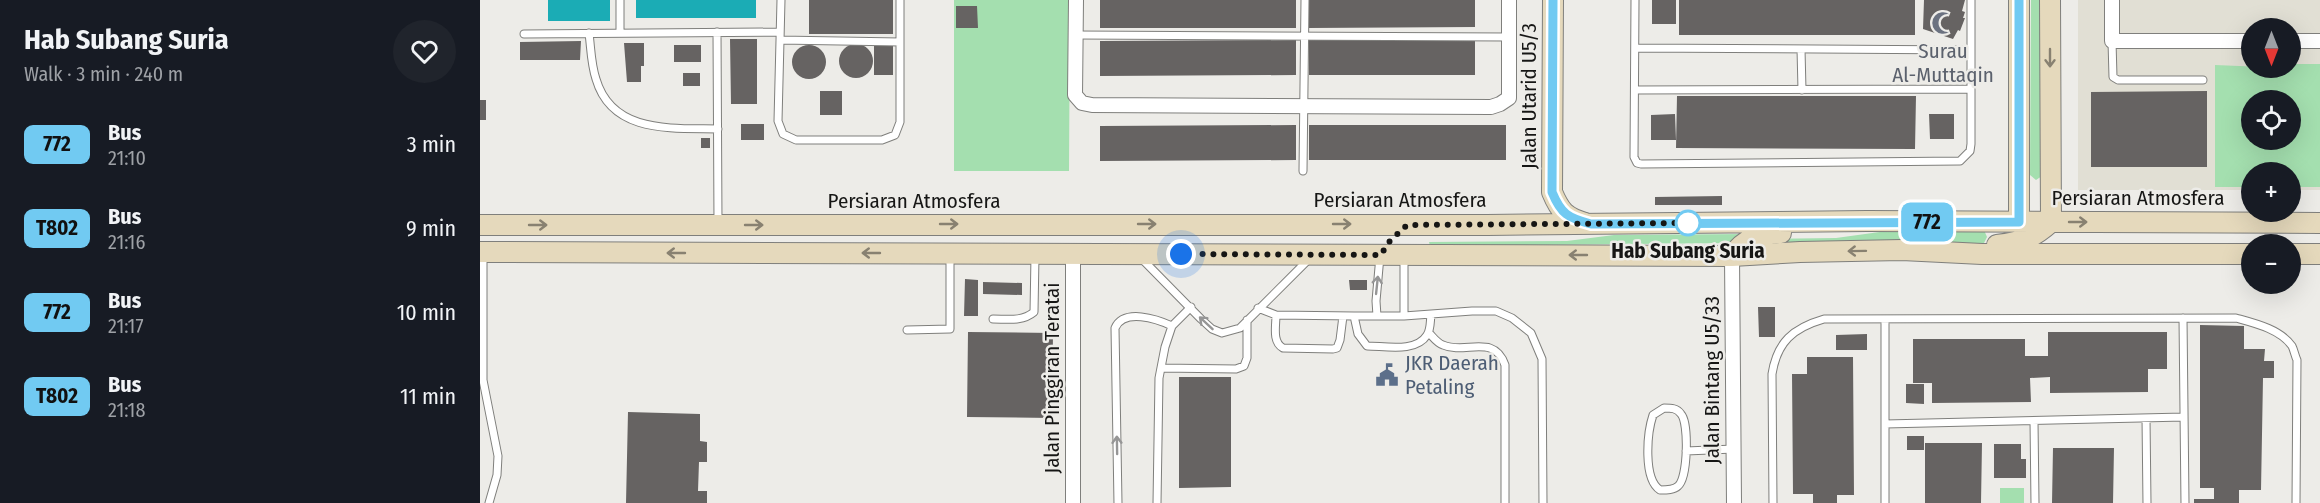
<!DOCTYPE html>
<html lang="en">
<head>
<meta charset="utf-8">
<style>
  body { margin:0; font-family:"Fira Sans Condensed",sans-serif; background:#20242c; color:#f1f3f6; height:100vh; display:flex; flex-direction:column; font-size:22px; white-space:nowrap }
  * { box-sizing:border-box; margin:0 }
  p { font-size:20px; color:#9ea1a6 }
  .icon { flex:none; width:33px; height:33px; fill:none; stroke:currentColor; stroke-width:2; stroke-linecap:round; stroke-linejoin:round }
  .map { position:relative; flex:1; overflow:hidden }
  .panel { display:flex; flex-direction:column; background:#171b24; width:480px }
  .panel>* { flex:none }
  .badge { padding:0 12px; border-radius:9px; font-size:21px; line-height:39px }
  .needle { width:39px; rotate:180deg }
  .fabs { position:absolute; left:1761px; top:18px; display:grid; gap:12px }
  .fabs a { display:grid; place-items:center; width:60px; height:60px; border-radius:50%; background:#171b24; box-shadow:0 6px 24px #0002; font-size:30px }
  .you { position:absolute; width:30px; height:30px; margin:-15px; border:4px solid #fff; border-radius:50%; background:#1a73e8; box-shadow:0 0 0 9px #1a73e833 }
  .map>.badge { position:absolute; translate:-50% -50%; box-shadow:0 0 0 3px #fff }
  .round { display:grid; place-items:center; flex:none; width:63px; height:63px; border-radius:32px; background:#20242c }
  .summary { display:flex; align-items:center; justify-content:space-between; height:102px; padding:0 24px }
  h1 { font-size:28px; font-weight:700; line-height:45px }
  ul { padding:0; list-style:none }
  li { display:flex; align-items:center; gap:18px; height:84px; padding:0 24px }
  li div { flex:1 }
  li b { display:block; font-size:22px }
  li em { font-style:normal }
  li .badge { min-width:66px; font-weight:700; text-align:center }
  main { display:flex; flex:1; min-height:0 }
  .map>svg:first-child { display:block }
  .built { fill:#e1dfd4; fill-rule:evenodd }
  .green { fill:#a4dfaf; fill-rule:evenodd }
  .water { fill:#1bacb5 }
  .building { fill:#666362 }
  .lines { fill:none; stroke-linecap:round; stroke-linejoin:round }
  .lane-casing { stroke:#7f7f7c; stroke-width:9 }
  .street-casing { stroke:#7f7f7c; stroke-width:16 }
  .secondary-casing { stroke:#7f7f7c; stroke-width:22 }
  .lane { stroke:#fff; stroke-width:7 }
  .street { stroke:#fff; stroke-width:14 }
  .secondary { stroke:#e5d9bc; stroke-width:20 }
  .oneway { stroke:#888171 }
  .oneway2 { stroke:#969696 }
  .line-casing { stroke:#fff; stroke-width:14 }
  .line { stroke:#71caf2; stroke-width:9 }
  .walk { stroke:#161615; stroke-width:6; stroke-dasharray:0 10.8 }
  .stop-dot { fill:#fff; stroke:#71caf2; stroke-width:3 }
  .labels { text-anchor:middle; stroke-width:5; stroke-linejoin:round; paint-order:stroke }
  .worship-label { font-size:21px; fill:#5b616d; stroke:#edece8 }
  .street-label { font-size:21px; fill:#161615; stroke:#edece8 }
  .stop-label { font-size:21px; font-weight:bold; fill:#161615; stroke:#edece8 }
  .service-label { font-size:21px; fill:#4e5e75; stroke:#edece8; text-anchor:start }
</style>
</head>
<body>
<main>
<section class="panel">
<div class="summary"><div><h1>Hab Subang Suria</h1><p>Walk · 3 min · 240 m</p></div><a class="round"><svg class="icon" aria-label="heart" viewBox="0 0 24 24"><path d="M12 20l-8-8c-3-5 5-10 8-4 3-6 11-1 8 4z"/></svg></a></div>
<ul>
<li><span class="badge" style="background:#71caf2;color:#111">772</span><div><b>Bus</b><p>21:10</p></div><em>3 min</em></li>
<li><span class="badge" style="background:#71caf2;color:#111">T802</span><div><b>Bus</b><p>21:16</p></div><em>9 min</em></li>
<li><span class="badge" style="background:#71caf2;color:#111">772</span><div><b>Bus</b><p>21:17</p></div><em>10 min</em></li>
<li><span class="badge" style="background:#71caf2;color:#111">T802</span><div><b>Bus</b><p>21:18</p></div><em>11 min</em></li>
</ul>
</section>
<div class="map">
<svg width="1840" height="503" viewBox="0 0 1840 503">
  <rect width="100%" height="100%" fill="#edece8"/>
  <path class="built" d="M1598 0H1840V190H1811L1810 172H1772L1771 190H1598ZM1772 28H1810V68H1772ZM1772 100H1810V140H1772Z"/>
  <path class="green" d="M474 0H590L589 171H474Z
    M1551 0H1562V176L1556 180 1550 175Z
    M1811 64H1840V187H1811L1810 172H1772L1771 187H1735V65L1810 68ZM1772 100H1810V140H1772Z
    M1504 230 1507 237 1504 243 1279 245 1287 239 1356 238 1407 231Z
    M1270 234 1262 243 950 246 949 242 1087 241 1134 235Z
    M1520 488H1544V503H1520Z"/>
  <path class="water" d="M68 0H130V21H68Z
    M156 0H276V18H156Z"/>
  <path class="building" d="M329 0H413V34H329Z
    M620 0H816V28H620Z
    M829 0H995V27L829 28Z
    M1172 0H1196V24H1172Z
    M1199 0H1435V35H1199Z
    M1444 0H1485L1482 11 1485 12 1483 18H1485L1480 31 1478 30 1473 39 1443 29Z
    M476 6H497L498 28H476Z
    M250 39H277V104H251Z
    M816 40V75L620 76V41Z
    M829 40H995V75H829Z
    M101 41 100 60H40V42Z
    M144 43H164V66H161V82H147Z
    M359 61a17 17 0 1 1 34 0a17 17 0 1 1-34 0Z
    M194 45H221V62H194Z
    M312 62a17 17 0 1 1 34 0a17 17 0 1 1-34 0Z
    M394 46H413V75H394Z
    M203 73H220V86H203Z
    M340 91H362V115H340Z
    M1727 91V167H1611V92Z
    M1197 96H1436L1435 149 1196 148Z
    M0 100H6V120H0Z
    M1195 114 1196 140H1171V115Z
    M1449 114H1474V139H1450Z
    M261 124H284V140H261Z
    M816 125V160L620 161V126Z
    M829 125H1026V160H829Z
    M221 138H230V148H221Z
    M1242 196V205H1175V197Z
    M485 279 498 280V316H484Z
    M869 280H887V290H870Z
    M503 282 542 283V295L503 294Z
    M1278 307H1295V337H1279Z
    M1720 325 1764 326V349H1785L1784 361H1794V378H1783L1781 490H1759V503H1714V499H1734V488H1720Z
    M488 332 573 333 572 418 487 417Z
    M1568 332H1687V369H1668V392L1570 393V377L1550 378 1551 402 1452 403V383H1433V339H1545V356H1568Z
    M1387 334V350H1356V335Z
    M1327 357H1373L1374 495H1357V503H1333V494H1313L1312 374H1327Z
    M699 377H751V487L699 488Z
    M1426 384H1444V404L1426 403Z
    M148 412 220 414V441L227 442V462H219L218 491H227V503H146Z
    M1427 436H1444V450H1427Z
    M1445 443H1502L1501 503H1445Z
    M1514 444H1541V459H1546V478H1514Z
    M1573 448H1634L1633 503H1572Z"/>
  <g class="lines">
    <g class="lane-casing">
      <path id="lane" d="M140 0V33
        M301 0 298 121 303 134 316 140H402L415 135 420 122V0
        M1155 0 1154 157 1157 163 1161 164 1480 161 1490 151 1491 144V0
        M237 32 238 223
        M109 33C111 49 111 64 116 79 132 134 192 128 238 129
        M44 34 300 32
        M596 35 1028 37
        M300 40 420 42
        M1632 41 1633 77 1638 80H1723
        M1155 48 1491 50
        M1321 49 1322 90
        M1155 90 1491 89
        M823 171 825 0
        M3 255V380L18 456 17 475 9 503
        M924 256V316
        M661 258 721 319 732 329 742 333 760 328 830 258
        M778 308 796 315 874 316H924L992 311H1016L1032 318 1051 333 1062 359 1063 503
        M796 315C796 326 792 342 803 348L853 349 857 348 860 340 863 316
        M874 316 878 334 887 346C905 346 936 353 947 335 951 329 950 321 951 315
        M897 316 896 301 900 256
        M1703 318 1705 503
        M513 319C527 319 542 322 554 312L555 256
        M1405 320V503
        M427 330 470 329V256
        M949 333C953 337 957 343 963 345 985 355 1014 333 1025 365V503
        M681 368 756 369 764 366 767 358V320
        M1184 408C1191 408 1197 408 1201 414 1209 423 1208 478 1198 486 1194 490 1187 490 1180 490 1163 479 1167 433 1173 415Z
        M1666 418 1667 503
        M1554 421 1555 503
        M1405 424 1704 417
        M1206 451 1254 449
        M638 503 635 328C644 308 677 319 692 326
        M677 503 679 378 685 347 692 326 711 307
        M1293 503 1292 374C1297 342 1313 328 1344 319L1756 318C1774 323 1800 329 1812 346 1814 350 1815 356 1817 360L1816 503"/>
    </g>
    <g class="street-casing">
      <path id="street" d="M596 0 595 95 602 103 612 105 1011 107 1020 104 1029 98V0
        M1632 0V41H1772
        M1810 41H1840
        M1252 256 1254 503
        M593 503V254"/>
    </g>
    <g class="secondary-casing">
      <path id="secondary" d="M1073 0 1072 192C1080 211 1085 217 1105 223
        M1539 222V0
        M0 225H1007L1387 221 1840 223
        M1517 245C1542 242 1552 239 1571 222L1570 0
        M0 252 1252 256 1320 252 1422 250 1502 254H1772
        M1810 254H1840
        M1252 256C1264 238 1280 234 1301 233"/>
    </g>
    <use href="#lane" class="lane"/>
    <use href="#street" class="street"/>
    <use href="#secondary" class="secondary"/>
  </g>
  <defs><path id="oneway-shaft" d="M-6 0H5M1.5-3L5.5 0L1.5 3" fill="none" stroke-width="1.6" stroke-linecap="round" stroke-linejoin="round" transform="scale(1.5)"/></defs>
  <g class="oneway">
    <use href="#oneway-shaft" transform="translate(1570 58) rotate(90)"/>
    <use href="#oneway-shaft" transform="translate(1598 222)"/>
    <use href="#oneway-shaft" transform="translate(469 224)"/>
    <use href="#oneway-shaft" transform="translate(667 224)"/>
    <use href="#oneway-shaft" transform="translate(862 224)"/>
    <use href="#oneway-shaft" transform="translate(58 225)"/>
    <use href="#oneway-shaft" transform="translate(274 225)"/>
    <use href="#oneway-shaft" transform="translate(1377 251) rotate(179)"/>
    <use href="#oneway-shaft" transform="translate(196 253) rotate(-180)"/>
    <use href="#oneway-shaft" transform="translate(391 253) rotate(-180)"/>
    <use href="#oneway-shaft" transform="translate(1098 255) rotate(-180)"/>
  </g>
  <g class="oneway2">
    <use href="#oneway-shaft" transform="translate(897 285) rotate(-84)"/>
    <use href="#oneway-shaft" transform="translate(726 323) rotate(-137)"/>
    <use href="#oneway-shaft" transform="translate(637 445) rotate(-91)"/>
  </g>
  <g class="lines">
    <g class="line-casing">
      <path id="line" d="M1073 0 1072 192C1081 214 1088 218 1111 224L1539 222V0"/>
    </g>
    <use href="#line" class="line"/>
    <path class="walk" d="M701 254 901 255 908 243 927 225 1212 223H1208"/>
  </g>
  <defs>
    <g id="mosque-bare" transform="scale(1.8)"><path d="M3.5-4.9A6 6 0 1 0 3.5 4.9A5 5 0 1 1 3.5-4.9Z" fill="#6b7280" stroke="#edece8" stroke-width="2.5" paint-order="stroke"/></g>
    <g id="civic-bare" transform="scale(1.8)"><path d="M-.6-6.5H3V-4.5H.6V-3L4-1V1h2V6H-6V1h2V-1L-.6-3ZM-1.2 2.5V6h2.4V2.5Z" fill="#5c6f8a" stroke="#edece8" stroke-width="2.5" paint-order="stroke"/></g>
  </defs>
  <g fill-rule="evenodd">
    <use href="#mosque-bare" x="1463" y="23"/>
    <use href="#civic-bare" x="907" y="375"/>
  </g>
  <circle class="stop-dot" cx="1208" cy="223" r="12"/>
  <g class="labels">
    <g class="worship-label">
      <text x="1463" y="58">Surau<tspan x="1463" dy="24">Al-Muttaqin</tspan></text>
    </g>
    <g class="street-label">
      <text transform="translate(1049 96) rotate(-90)" y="7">Jalan Utarid U5/3</text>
      <text x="1658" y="205">Persiaran Atmosfera</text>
      <text x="920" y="207">Persiaran Atmosfera</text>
      <text x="434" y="208">Persiaran Atmosfera</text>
      <text transform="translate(572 378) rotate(-90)" y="7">Jalan Pinggiran Teratai</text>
      <text transform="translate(1232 380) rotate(-90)" y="7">Jalan Bintang U5/33</text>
    </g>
    <g class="stop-label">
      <text x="1208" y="258">Hab Subang Suria</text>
    </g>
    <g class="service-label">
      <text x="925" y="370">JKR Daerah<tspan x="925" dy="24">Petaling</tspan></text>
    </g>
  </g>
</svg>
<div class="fabs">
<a><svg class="needle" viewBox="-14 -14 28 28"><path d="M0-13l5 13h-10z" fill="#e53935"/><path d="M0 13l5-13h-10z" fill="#9ea1a6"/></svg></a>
<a><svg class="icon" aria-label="locate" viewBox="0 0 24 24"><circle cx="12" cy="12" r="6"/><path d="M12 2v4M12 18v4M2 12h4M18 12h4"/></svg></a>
<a>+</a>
<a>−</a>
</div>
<div class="you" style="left:701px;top:254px"></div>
<b class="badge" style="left:1447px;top:222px;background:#71caf2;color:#111">772</b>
</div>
</main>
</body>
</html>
